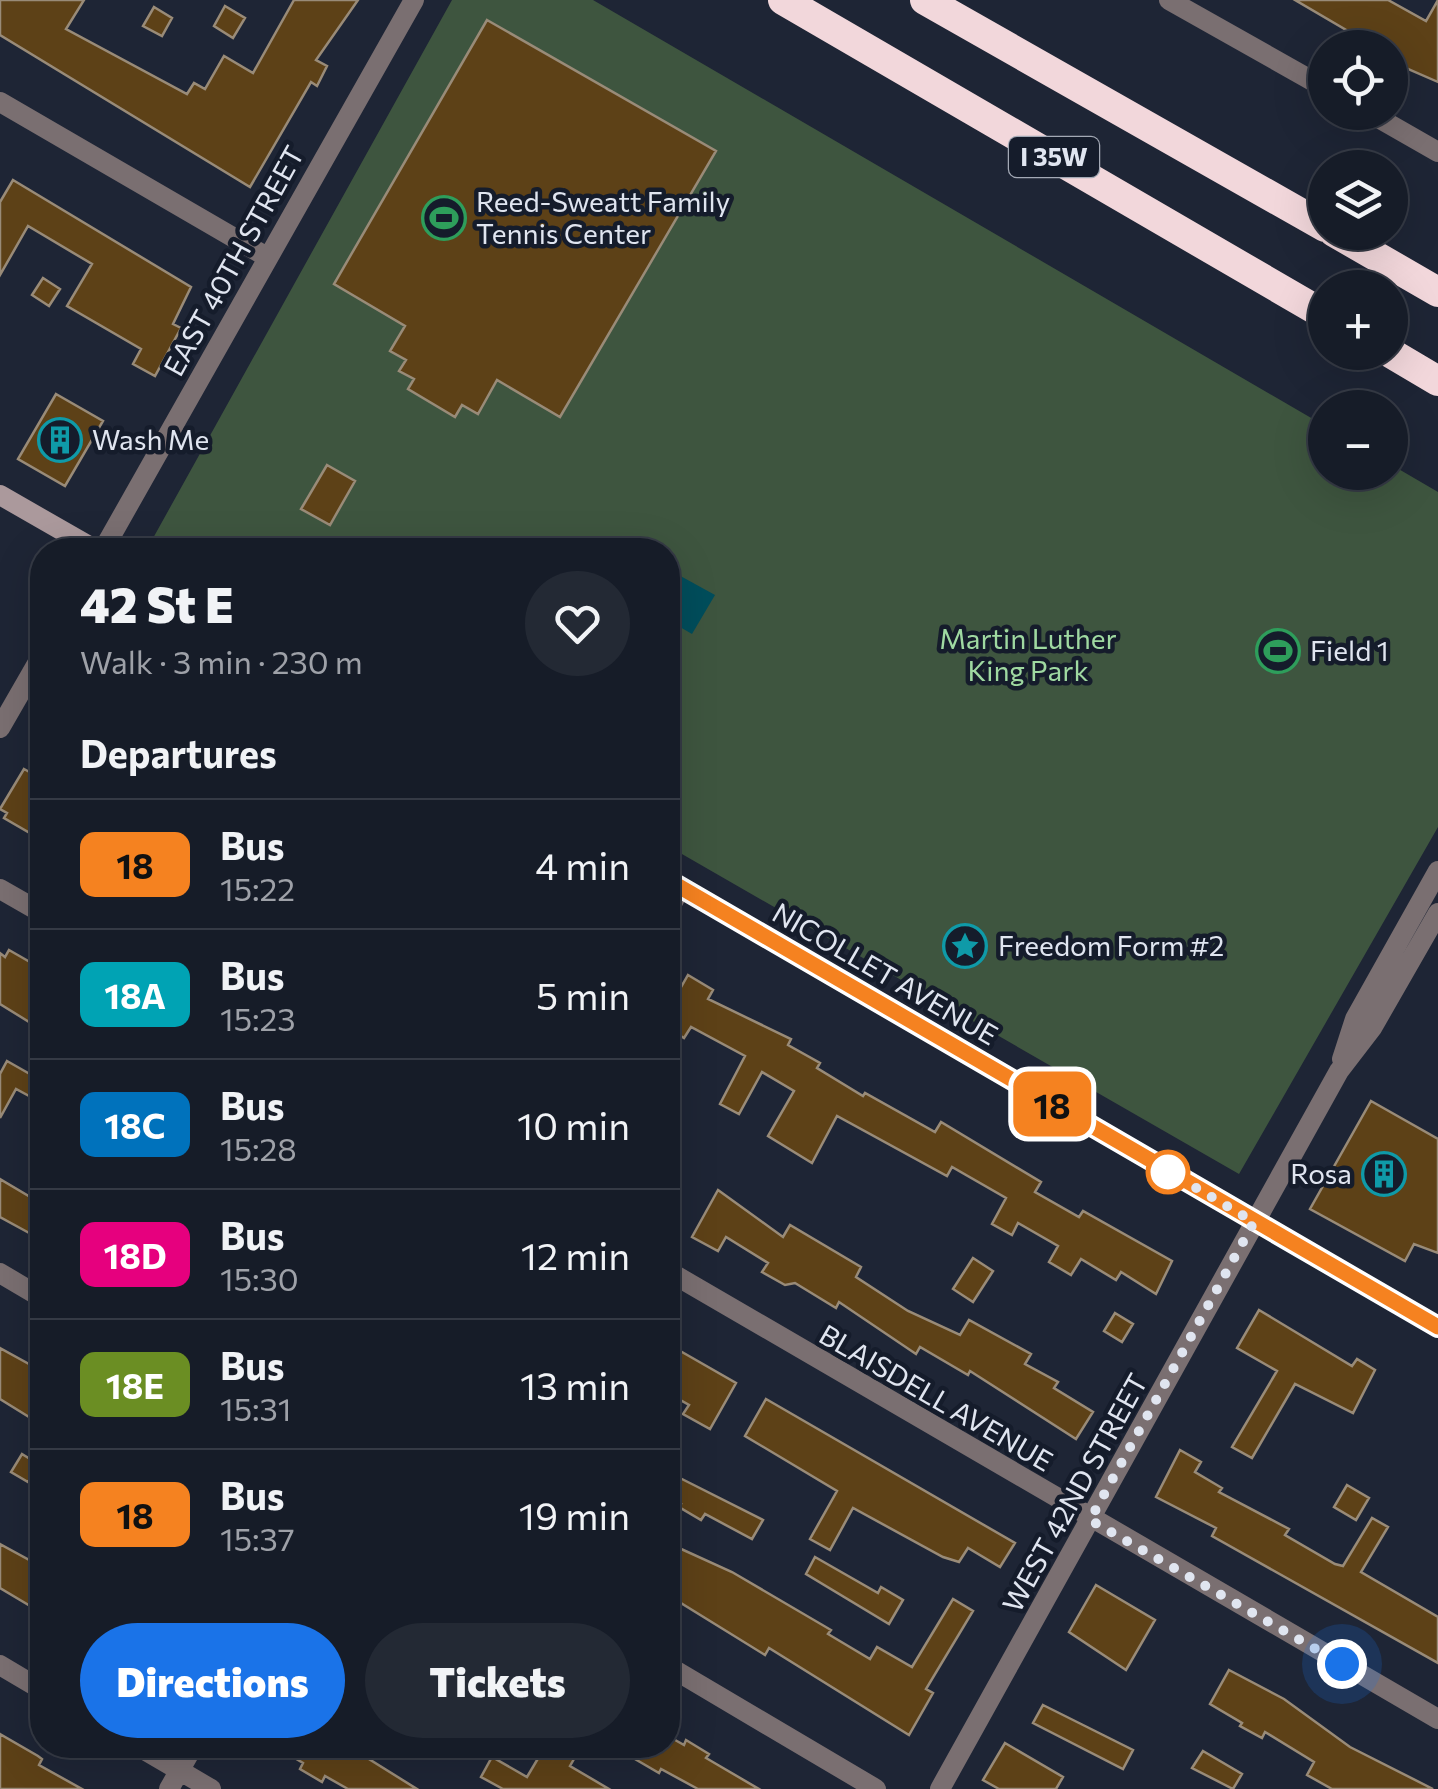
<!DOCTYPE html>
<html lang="en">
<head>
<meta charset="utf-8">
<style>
  body { margin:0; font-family:Commissioner,sans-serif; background:#232934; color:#f1f3f6; height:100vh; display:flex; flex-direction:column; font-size:38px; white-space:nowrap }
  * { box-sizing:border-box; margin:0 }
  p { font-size:32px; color:#9ea1a8 }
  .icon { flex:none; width:55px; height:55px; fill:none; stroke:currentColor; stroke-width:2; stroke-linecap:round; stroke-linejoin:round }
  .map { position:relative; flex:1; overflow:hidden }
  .panel { position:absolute; left:30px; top:538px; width:650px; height:1220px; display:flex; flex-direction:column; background:#161c28; border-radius:40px; box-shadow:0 10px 40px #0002,0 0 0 2px #353a45 }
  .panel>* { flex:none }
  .badge { padding:0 20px; border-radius:15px; font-size:35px; line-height:65px }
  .buttons { position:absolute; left:1308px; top:30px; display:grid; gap:20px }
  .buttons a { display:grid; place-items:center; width:100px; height:100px; border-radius:50%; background:#161c28; box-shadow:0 10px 40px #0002,0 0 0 2px #353a45; font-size:50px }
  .you { position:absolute; width:50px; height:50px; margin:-25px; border:8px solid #fff; border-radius:50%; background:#1a73e8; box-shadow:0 0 0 15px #1a73e833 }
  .map>.badge { position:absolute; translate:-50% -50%; box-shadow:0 0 0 5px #fff }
  h2 { padding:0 50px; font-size:38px; line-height:90px }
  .round { display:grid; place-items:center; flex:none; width:105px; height:105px; border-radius:52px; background:#232934 }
  .summary { display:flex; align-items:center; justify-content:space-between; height:170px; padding:0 50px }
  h1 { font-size:48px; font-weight:800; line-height:75px }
  .cta { display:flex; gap:20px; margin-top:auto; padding:20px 50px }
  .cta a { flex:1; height:115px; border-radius:60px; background:#1a73e8; color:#fff; font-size:40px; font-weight:800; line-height:115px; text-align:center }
  .cta a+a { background:#232934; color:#f1f3f6 }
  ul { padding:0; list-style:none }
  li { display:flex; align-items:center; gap:30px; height:130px; padding:0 50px; border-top:2px solid #353a45 }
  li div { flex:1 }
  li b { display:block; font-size:38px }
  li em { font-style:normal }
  li .badge { min-width:110px; font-weight:700; text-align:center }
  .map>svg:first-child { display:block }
  .green { fill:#3e553f }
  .water { fill:#004d5b }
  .building { fill:#5d4117; stroke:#998b78; stroke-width:2.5 }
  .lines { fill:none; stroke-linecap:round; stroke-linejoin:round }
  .minor { stroke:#7a6f71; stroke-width:20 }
  .tertiary { stroke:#7a6f71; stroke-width:20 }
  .secondary { stroke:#ab999c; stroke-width:20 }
  .motorway { stroke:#f2d7db; stroke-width:30 }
  .line-casing { stroke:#fff; stroke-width:22 }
  .line { stroke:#f58220; stroke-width:15 }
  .walk { stroke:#e0e5f0; stroke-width:10; stroke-dasharray:0 18 }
  .stop-dot { fill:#fff; stroke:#f58220; stroke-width:5 }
  .labels { text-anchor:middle; stroke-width:9; stroke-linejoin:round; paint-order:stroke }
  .shield { fill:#151c2b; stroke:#a3a9b5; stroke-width:2.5 }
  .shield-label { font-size:25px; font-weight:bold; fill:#e0e5f0 }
  .poi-label { font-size:28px; fill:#e0e5f0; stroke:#151c2b; text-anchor:start }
  .street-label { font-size:28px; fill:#e0e5f0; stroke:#151c2b }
  .park-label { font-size:28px; fill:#9fd9a1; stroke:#151c2b }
</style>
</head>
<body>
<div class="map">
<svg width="1438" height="1789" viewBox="0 0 1438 1789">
  <rect width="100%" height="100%" fill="#1e2535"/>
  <path class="green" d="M452 0H593L1325 426V472H1390V464L1438 492V827L1239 1174 668 846V550H169L152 540Z"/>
  <path class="water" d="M675 573 715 595 692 634 668 620V587Z"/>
  <path class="building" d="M0 0H84L66 29 187 94 194 83 205 89 224 56 253 73 294 0H358L316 60 327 66 317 86 311 82 250 187 0 35Z
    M1295 0H1388L1426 21 1438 0V82L1401 66 1403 62 1390 54V48H1377Z
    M225 6 245 18 233 38 214 26Z
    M154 7 172 18 162 36 143 26Z
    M487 20 716 151 560 417 497 380 478 414 462 405 455 417 408 389 414 379 399 371 406 360 390 351 405 326 334 284Z
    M13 180 191 287 173 324 181 328 155 376 133 364 141 349 67 306 92 264 28 226 0 275V202Z
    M43 278 60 289 49 306 32 295Z
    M56 394 103 421 65 486 18 459Z
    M327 465 355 481 330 525 301 509Z
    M24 769 42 779V840L4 818 7 813 0 809Z
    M9 950 42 969V1030L0 1004V953L5 957Z
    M688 975 713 990 708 999 791 1039 788 1045 820 1063 817 1068 863 1096 865 1093 935 1132 941 1122 1041 1182 1035 1192 1079 1217 1083 1211 1172 1261 1156 1294 1121 1272 1116 1280 1081 1259 1071 1275 1049 1262 1058 1246 1018 1223 1012 1235 992 1224 1006 1198 952 1167 947 1176 837 1116 812 1163 768 1136 794 1091 762 1072 739 1114 720 1104 745 1056 691 1027 684 1038 679 1035 668 1055V1010Z
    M7 1061 42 1081V1103L16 1089 0 1118V1074Z
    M1371 1101 1438 1139V1253L1414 1244 1405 1261 1310 1209Z
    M0 1179 42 1204V1240L0 1217Z
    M718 1190 783 1237 790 1225 861 1267 856 1277 908 1311 960 1335 969 1320 1031 1354 1025 1364 1058 1382 1054 1388 1093 1412 1076 1439 970 1371 968 1375 920 1347 916 1354 839 1302 836 1308 795 1283 785 1285 762 1272 768 1263 726 1237 718 1251 692 1237Z
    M973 1258 993 1271 973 1302 953 1289Z
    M1259 1310 1352 1366 1357 1359 1375 1370 1353 1413 1295 1384 1252 1458 1232 1447 1277 1371 1237 1348Z
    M1115 1313 1133 1324 1122 1342 1104 1331Z
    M668 1344 736 1383 710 1429 683 1414 689 1405 668 1393Z
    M0 1348 38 1369 36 1373 42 1377V1425L0 1399Z
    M766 1399 1015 1543 1000 1567 968 1548 959 1562 943 1557 853 1508 830 1550 810 1539 837 1491 745 1436Z
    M1180 1450 1201 1462 1195 1472 1222 1488 1219 1492 1289 1529 1285 1535 1335 1564 1343 1566 1372 1518 1388 1527 1361 1572 1438 1617V1663L1212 1536 1216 1528 1156 1497Z
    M22 1454 38 1464 28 1482 11 1472Z
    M668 1472 763 1520 752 1539 705 1514 701 1520 679 1507 681 1504 668 1496Z
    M1347 1485 1369 1498 1356 1520 1334 1507Z
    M668 1543 732 1572 831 1630 828 1634 870 1659 877 1647 912 1667 953 1599 973 1611 926 1689 933 1693 909 1735 769 1648 765 1655 668 1595Z
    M0 1544 42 1567V1601L37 1610 0 1588Z
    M815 1557 878 1593 881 1587 903 1600 889 1624 806 1574Z
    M1096 1585 1155 1620 1126 1670 1069 1632Z
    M1229 1670 1284 1699 1350 1747 1433 1789H1332L1307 1775 1314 1762 1265 1732 1262 1738 1240 1726 1242 1723 1210 1704Z
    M1043 1705 1133 1750 1123 1769 1033 1723Z
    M0 1734 38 1756 42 1759 39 1765 82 1789H0Z
    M668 1736 684 1745 686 1740 709 1754 706 1758 759 1789H698L661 1769 659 1773 611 1745H668Z
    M1005 1743 1063 1777 1056 1789H999L983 1780Z
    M273 1745H330L352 1758 356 1751 417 1789H348L325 1776 322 1782 300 1769 303 1763Z
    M546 1745H582L570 1766 609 1789H503L481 1777 492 1757 527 1777Z
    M1203 1751 1242 1774 1233 1789 1192 1768Z"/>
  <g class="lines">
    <path class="minor" d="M1169 0 1325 88
      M0 102 267 257
      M1368 112 1438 152
      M103 550 414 0
      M0 728 42 655
      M0 889 42 913
      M668 911 681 887
      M668 1271 1438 1719
      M0 1273 42 1298
      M0 1665 42 1690
      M668 1666 876 1789
      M136 1745 211 1789
      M169 1789 194 1745"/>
    <path class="tertiary" d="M1342 1059 1355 1019 1438 871
      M940 1789 1339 1071 1372 1028 1438 913"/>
    <path class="secondary" d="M0 495 96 550
      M668 880 1438 1327"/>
    <path class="motorway" d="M783 0 1325 315
      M925 0 1325 227
      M1334 232 1438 292
      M1389 352 1438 381"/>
  </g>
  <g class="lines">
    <g class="line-casing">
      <path id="line" d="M668 880 1438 1327"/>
    </g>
    <use href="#line" class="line"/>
    <path class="walk" d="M1168 1172 1159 1166 1254 1222 1090 1520 1342 1664"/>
  </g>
  <defs>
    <g id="stadium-ring" transform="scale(2.25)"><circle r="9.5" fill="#151c2b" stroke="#2e9e5b" stroke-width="1.5"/><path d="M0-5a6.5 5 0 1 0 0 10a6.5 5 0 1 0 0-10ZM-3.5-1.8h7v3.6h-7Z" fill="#2e9e5b"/></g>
    <g id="building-ring" transform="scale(2.25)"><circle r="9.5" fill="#151c2b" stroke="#0f9aa8" stroke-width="1.5"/><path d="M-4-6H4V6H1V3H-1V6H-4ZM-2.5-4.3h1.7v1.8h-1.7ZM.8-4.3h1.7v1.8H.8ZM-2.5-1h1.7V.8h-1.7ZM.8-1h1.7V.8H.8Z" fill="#0f9aa8"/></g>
    <g id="sight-ring" transform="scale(2.25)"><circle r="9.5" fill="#151c2b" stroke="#0f9aa8" stroke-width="1.5"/><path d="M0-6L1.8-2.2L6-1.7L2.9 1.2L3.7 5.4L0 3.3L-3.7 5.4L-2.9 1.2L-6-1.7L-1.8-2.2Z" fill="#0f9aa8"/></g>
  </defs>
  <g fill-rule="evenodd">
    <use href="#stadium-ring" x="444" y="218"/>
    <use href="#building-ring" x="60" y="440"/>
    <use href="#stadium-ring" x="1278" y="651"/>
    <use href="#sight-ring" x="965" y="946"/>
    <use href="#building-ring" x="1384" y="1174"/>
  </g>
  <circle class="stop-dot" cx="1168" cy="1172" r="20"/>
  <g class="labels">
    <rect class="shield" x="1009" y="137" width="90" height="40" rx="8"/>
    <g class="shield-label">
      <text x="1054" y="166">I 35W</text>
    </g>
    <g class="poi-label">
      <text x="476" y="212">Reed-Sweatt Family<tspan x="476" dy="32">Tennis Center</tspan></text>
      <text x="92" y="450">Wash Me</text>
      <text x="1310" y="661">Field 1</text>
      <text x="998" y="956">Freedom Form #2</text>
      <text x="1352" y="1184" text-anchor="end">Rosa</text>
    </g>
    <g class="street-label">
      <text transform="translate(234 261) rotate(-61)" y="10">EAST 40TH STREET</text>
      <text transform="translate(885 974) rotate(30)" y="10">NICOLLET AVENUE</text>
      <text transform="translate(936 1398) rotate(30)" y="10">BLAISDELL AVENUE</text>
      <text transform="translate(1075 1493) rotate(-61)" y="10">WEST 42ND STREET</text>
    </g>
    <g class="park-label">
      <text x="1028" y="649">Martin Luther<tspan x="1028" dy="32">King Park</tspan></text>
    </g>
  </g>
</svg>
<div class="buttons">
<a><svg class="icon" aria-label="locate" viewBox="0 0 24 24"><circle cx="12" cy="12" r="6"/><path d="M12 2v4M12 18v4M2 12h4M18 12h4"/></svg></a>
<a><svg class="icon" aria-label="layers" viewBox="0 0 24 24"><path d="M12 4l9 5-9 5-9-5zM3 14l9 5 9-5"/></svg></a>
<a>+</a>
<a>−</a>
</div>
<div class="you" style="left:1342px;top:1664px"></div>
<b class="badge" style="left:1052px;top:1104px;background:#f58220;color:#111">18</b>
<section class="panel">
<div class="summary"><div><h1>42 St E</h1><p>Walk · 3 min · 230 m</p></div><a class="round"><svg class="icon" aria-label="heart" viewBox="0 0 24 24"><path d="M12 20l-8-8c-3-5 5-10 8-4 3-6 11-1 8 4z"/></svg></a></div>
<h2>Departures</h2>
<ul>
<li><span class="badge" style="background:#f58220;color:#111">18</span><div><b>Bus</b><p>15:22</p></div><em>4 min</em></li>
<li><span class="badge" style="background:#00a3b4;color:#fff">18A</span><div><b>Bus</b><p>15:23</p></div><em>5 min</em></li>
<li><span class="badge" style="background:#0072bc;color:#fff">18C</span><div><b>Bus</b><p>15:28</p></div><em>10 min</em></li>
<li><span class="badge" style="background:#e6007e;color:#fff">18D</span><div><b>Bus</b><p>15:30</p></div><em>12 min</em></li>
<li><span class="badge" style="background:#6b8e23;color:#fff">18E</span><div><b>Bus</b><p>15:31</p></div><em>13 min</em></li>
<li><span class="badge" style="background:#f58220;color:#111">18</span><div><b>Bus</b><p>15:37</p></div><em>19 min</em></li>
</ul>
<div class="cta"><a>Directions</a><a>Tickets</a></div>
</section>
</div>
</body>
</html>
